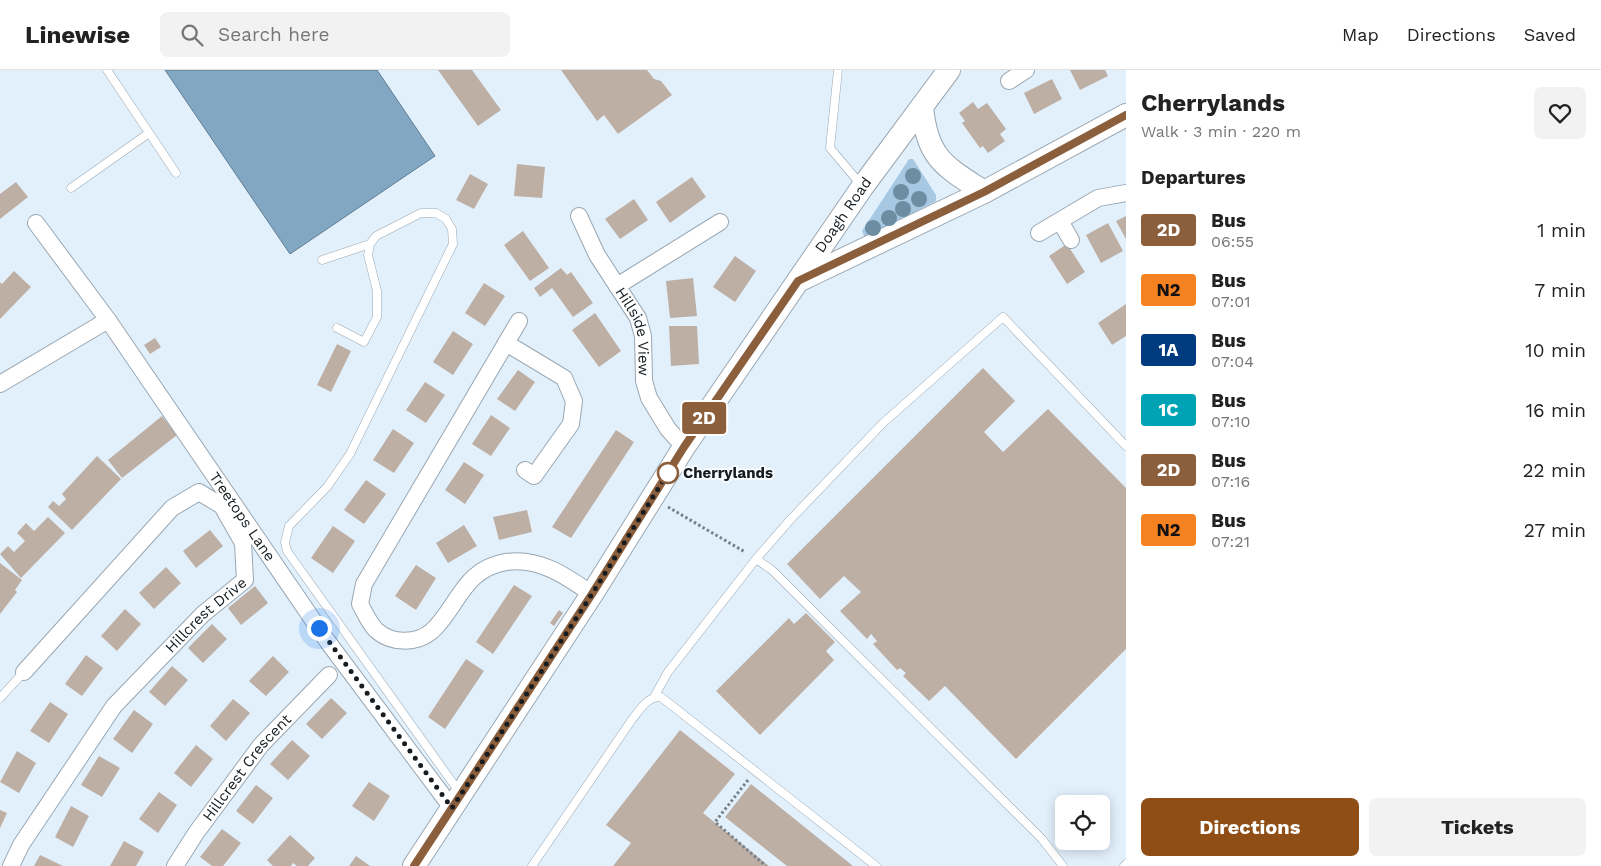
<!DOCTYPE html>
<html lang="en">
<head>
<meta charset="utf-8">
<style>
  body { margin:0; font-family:"Work Sans",sans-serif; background:#f2f2f2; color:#222; height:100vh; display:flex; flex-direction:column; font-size:19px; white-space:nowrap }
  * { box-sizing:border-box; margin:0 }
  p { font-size:16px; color:#767676 }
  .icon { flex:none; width:28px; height:28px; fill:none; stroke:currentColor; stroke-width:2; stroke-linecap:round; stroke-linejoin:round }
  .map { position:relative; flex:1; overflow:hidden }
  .drawer { display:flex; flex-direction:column; background:#fff; width:475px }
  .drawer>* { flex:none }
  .badge { padding:0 10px; border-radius:4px; font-size:18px; line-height:32px }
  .buttons { position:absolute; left:1055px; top:725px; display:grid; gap:10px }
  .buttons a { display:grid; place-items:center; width:55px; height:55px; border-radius:8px; background:#fff; box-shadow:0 2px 12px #0003; font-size:25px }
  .you { position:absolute; width:25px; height:25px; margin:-12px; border:4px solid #fff; border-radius:50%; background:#1a73e8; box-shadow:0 0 0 8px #1a73e833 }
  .map>.badge { position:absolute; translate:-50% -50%; box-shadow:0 0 0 2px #fff }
  h2 { padding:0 15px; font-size:19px; line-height:45px }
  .round { display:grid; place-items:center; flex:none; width:52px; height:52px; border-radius:8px; background:#f2f2f2 }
  .head { display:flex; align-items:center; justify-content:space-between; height:85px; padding:0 15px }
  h1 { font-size:24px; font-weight:700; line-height:38px }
  .cta { display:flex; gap:10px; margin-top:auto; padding:10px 15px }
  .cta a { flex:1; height:58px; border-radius:8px; background:#8e4e16; color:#fff; font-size:20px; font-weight:700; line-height:58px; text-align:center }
  .cta a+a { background:#f2f2f2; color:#222 }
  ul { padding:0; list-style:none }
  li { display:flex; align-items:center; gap:15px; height:60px; padding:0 15px }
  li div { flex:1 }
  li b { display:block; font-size:19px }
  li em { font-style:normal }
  li .badge { min-width:55px; font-weight:700; text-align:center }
  header { display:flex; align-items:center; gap:30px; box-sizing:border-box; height:70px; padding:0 25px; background:#fff; border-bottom:1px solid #e0e0e0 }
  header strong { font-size:24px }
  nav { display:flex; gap:28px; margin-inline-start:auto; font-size:18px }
  .search { width:350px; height:45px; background:#f2f2f2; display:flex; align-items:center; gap:12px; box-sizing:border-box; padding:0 18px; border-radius:8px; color:#767676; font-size:19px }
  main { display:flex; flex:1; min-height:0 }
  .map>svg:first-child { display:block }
  .green { fill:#a6c8e2 }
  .water { fill:#81a7c3; stroke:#617d92 }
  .building { fill:#beafa5 }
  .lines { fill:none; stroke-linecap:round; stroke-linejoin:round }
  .lane-casing { stroke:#99a7b2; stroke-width:9 }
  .street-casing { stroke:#99a7b2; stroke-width:18 }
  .secondary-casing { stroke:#99a7b2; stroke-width:24 }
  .path { stroke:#768088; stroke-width:3; stroke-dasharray:2.5 2.5; stroke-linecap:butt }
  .lane { stroke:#fff; stroke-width:8 }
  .street { stroke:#fff; stroke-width:16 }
  .secondary { stroke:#fff; stroke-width:22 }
  .tree { fill:#6c8da2 }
  .line-casing { stroke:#fff; stroke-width:11 }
  .line { stroke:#8b5e3c; stroke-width:8 }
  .walk { stroke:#161c20; stroke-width:5; stroke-dasharray:0 9 }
  .stop-dot { fill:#fff; stroke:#8b5e3c; stroke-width:2.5 }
  .labels { text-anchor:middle; stroke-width:4; stroke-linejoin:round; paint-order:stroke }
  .street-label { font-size:15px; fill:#161c20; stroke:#f9fcfe }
  .stop-label { font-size:15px; font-weight:bold; fill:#161c20; stroke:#f9fcfe; text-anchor:start }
</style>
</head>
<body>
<header>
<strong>Linewise</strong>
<div class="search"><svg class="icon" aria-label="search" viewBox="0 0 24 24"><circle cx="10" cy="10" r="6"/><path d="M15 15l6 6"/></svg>Search here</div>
<nav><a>Map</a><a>Directions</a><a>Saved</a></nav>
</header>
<main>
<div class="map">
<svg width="1126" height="796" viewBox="0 0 1126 796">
  <rect width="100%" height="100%" fill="#e2f0fc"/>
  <path class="green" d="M909 89H913L936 125V131L865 168 862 161Z"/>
  <path class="water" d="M165 0H377L435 86 290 184Z"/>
  <path class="building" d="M438 0H472L501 40 478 56Z
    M561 0H647L654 9 661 11 672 25 618 64 604 45 597 51Z
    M1070 0H1105L1108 6 1080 20Z
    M1052 9 1062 29 1034 44 1024 23Z
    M973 32 978 39 987 33 1006 59 1000 64 1005 71 988 83 983 76 980 78 962 53 965 51 959 43Z
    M517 94 545 97 542 128 514 126Z
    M470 104 488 114 474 139 456 130Z
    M692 107 706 127 670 153 656 132Z
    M16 112 28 127 0 149V124Z
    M634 129 648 150 620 169 605 149Z
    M1126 146V169L1116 151Z
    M1108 153 1123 181 1101 193 1086 165Z
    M523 161 549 198 530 211 504 175Z
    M1067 174 1085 202 1067 214 1049 186Z
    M735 186 756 201 735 232 713 217Z
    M561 198 567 205 571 202 593 233 573 247 552 218 540 227 534 218Z
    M14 201 31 217 0 249V212L2 214Z
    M693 208 697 246 670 248 666 211Z
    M484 213 505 226 485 256 465 243Z
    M1126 234V266L1112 275 1098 253Z
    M595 243 621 281 599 297 572 260Z
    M669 256H697L699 294 671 296Z
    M453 261 473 274 453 305 433 292Z
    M155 268 161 277 150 284 144 275Z
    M337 274 351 281 331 322 317 315Z
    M983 298 1015 331 984 362 1003 382 1048 339 1126 418V579L1016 689 945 616 929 631 903 606 906 603 900 598 897 600 873 574 877 571 871 564 867 569 840 541 861 522 844 506 820 529 787 494Z
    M518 300 535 312 515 341 497 329Z
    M425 312 445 325 426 353 406 340Z
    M491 345 510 358 491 386 472 374Z
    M162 346 177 365 122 408 108 390Z
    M393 359 414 373 394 403 373 390Z
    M616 360 634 372 571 468 552 457Z
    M97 386 121 409 72 460 48 437 53 431 59 436 66 429 62 424Z
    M464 392 484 405 465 434 445 420Z
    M366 410 386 424 364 454 344 440Z
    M527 440 532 462 499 470 493 447Z
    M48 447 65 463 21 508 0 484 8 476 14 482 25 471 17 463 26 453 34 461Z
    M464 455 477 476 448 493 436 473Z
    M333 456 355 471 333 503 311 488Z
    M210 460 223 476 196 498 183 481Z
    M0 493 22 510 15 520 17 522 0 544Z
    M416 495 436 508 416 540 395 526Z
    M166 497 181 513 154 539 139 523Z
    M514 515 532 526 493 584 476 572Z
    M255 516 268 533 241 555 228 538Z
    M125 539 141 554 117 581 101 566Z
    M559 540 563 543 554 556 550 553Z
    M806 543 835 572 826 581 834 590 760 665 716 621 789 548 794 554Z
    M212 554 227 569 203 593 188 578Z
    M86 585 103 598 82 626 65 614Z
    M273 586 289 602 266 626 249 611Z
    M466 589 484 601 445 659 428 647Z
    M172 596 188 610 165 636 149 622Z
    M331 628 347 643 322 669 306 654Z
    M233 629 250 643 226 671 210 656Z
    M50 632 68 644 49 673 30 661Z
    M134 640 153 654 132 683 113 669Z
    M680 660 735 704 703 743 769 796H613L631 773 606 755Z
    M292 670 310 686 288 710 270 694Z
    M196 675 213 689 191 717 174 703Z
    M17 681 36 693 19 723 0 712Z
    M99 686 120 698 102 727 81 715Z
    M369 712 390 726 374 751 352 736Z
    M751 714 853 796H787L725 747Z
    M256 715 273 728 253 754 236 741Z
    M159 722 177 735 158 763 139 749Z
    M71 736 89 746 73 777 55 767Z
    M0 740 7 743 0 758Z
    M222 759 241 773 223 796H212L200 787Z
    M290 765 315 788 308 796H297L293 793 291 796H273L267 790Z
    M124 771 144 782 136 796H110Z
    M40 785 63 796H34Z
    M356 786 370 796H349Z"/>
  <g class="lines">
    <g class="lane-casing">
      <path id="lane" d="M107 0 176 103
        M838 0 830 78 862 116
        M71 118 149 63
        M322 190 370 174
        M337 258 364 272 377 247V221L368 185 370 174 376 166 421 143H436L446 149 452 159 453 174 350 384 327 417 289 456 285 472 287 481 460 723
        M756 489 772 500 1042 769 1063 796
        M654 627 668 602 756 489 790 450 883 353 1003 247 1126 376
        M0 628 24 602
        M532 796 631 651C640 640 646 627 661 627L876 796
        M1124 796 1126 794"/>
    </g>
    <g class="street-casing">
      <g id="street">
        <path d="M1009 11 1026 0"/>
        <path id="s1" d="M579 146 597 185 638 248 643 266 644 311 649 328 668 359 684 377"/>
        <path d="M1060 151 1071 170"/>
        <path id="s2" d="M36 153 108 250 328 572 452 738"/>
        <path d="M1039 163 1098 128 1126 123"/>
        <path d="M617 216 720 152"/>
        <path d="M519 251 364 514 360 534C365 543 369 553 376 560 391 574 417 574 432 561 458 537 463 499 506 492 539 487 566 506 592 524"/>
        <path d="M506 273 564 308 574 331 571 354 534 406 525 400"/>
        <path d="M0 314 108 250"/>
        <path id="s3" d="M11 796 21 775 114 636 203 544 245 510 243 473 222 436 199 422 172 438 24 602"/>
        <path id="s4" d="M175 796 196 763 261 675 329 605"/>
      </g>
    </g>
    <g class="secondary-casing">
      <g id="secondary">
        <path d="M922 37C927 88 944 96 984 122"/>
        <path d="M798 211 984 122 1126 45"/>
        <path id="s5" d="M414 796 592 524 684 377 863 116 949 0"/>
      </g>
    </g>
    <path class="path" d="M668 437 745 482
      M748 710 715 752 766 796"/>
    <use href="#lane" class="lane"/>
    <use href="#street" class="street"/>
    <use href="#secondary" class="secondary"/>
  </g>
  <g class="tree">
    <circle cx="913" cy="106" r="8"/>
    <circle cx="901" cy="122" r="8"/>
    <circle cx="919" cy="129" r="8"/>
    <circle cx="903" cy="139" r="8"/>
    <circle cx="889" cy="148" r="8"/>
    <circle cx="873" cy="158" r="8"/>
  </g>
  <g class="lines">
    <g class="line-casing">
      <path id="line" d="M414 796 592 524 684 377 798 211 984 122 1126 45"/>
    </g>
    <use href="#line" class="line"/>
    <path class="walk" d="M319 558 452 738 592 524 668 403"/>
  </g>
  <circle class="stop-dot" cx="668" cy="403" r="10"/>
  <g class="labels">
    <g class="street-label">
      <text dy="5" stroke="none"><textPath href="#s5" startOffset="780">Doagh Road</textPath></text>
      <text dy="5" stroke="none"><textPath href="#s1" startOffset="130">Hillside View</textPath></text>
      <text dy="5" stroke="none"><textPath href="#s2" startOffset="359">Treetops Lane</textPath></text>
      <text dy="5" stroke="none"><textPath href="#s3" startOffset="320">Hillcrest Drive</textPath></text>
      <text dy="5" stroke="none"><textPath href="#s4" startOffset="122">Hillcrest Crescent</textPath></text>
    </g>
    <g class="stop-label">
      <text x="683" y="408">Cherrylands</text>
    </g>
  </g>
</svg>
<div class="buttons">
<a><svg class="icon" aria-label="locate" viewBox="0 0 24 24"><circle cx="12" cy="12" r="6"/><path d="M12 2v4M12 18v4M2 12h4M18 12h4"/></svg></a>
</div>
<div class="you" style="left:319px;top:558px"></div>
<b class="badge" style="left:704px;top:348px;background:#8b5e3c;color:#fff">2D</b>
</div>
<section class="drawer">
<div class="head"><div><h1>Cherrylands</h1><p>Walk · 3 min · 220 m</p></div><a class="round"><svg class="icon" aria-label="heart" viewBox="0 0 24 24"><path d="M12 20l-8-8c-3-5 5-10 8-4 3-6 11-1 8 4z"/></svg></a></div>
<h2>Departures</h2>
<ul>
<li><span class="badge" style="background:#8b5e3c;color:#fff">2D</span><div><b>Bus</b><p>06:55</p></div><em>1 min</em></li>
<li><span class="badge" style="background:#f58220;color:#111">N2</span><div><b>Bus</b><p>07:01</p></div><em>7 min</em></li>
<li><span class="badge" style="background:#003b80;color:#fff">1A</span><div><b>Bus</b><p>07:04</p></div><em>10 min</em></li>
<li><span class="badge" style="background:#00a3b4;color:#fff">1C</span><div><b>Bus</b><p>07:10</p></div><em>16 min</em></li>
<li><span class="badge" style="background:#8b5e3c;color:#fff">2D</span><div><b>Bus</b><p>07:16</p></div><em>22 min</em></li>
<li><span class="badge" style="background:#f58220;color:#111">N2</span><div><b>Bus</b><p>07:21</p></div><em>27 min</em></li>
</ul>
<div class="cta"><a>Directions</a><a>Tickets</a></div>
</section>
</main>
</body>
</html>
